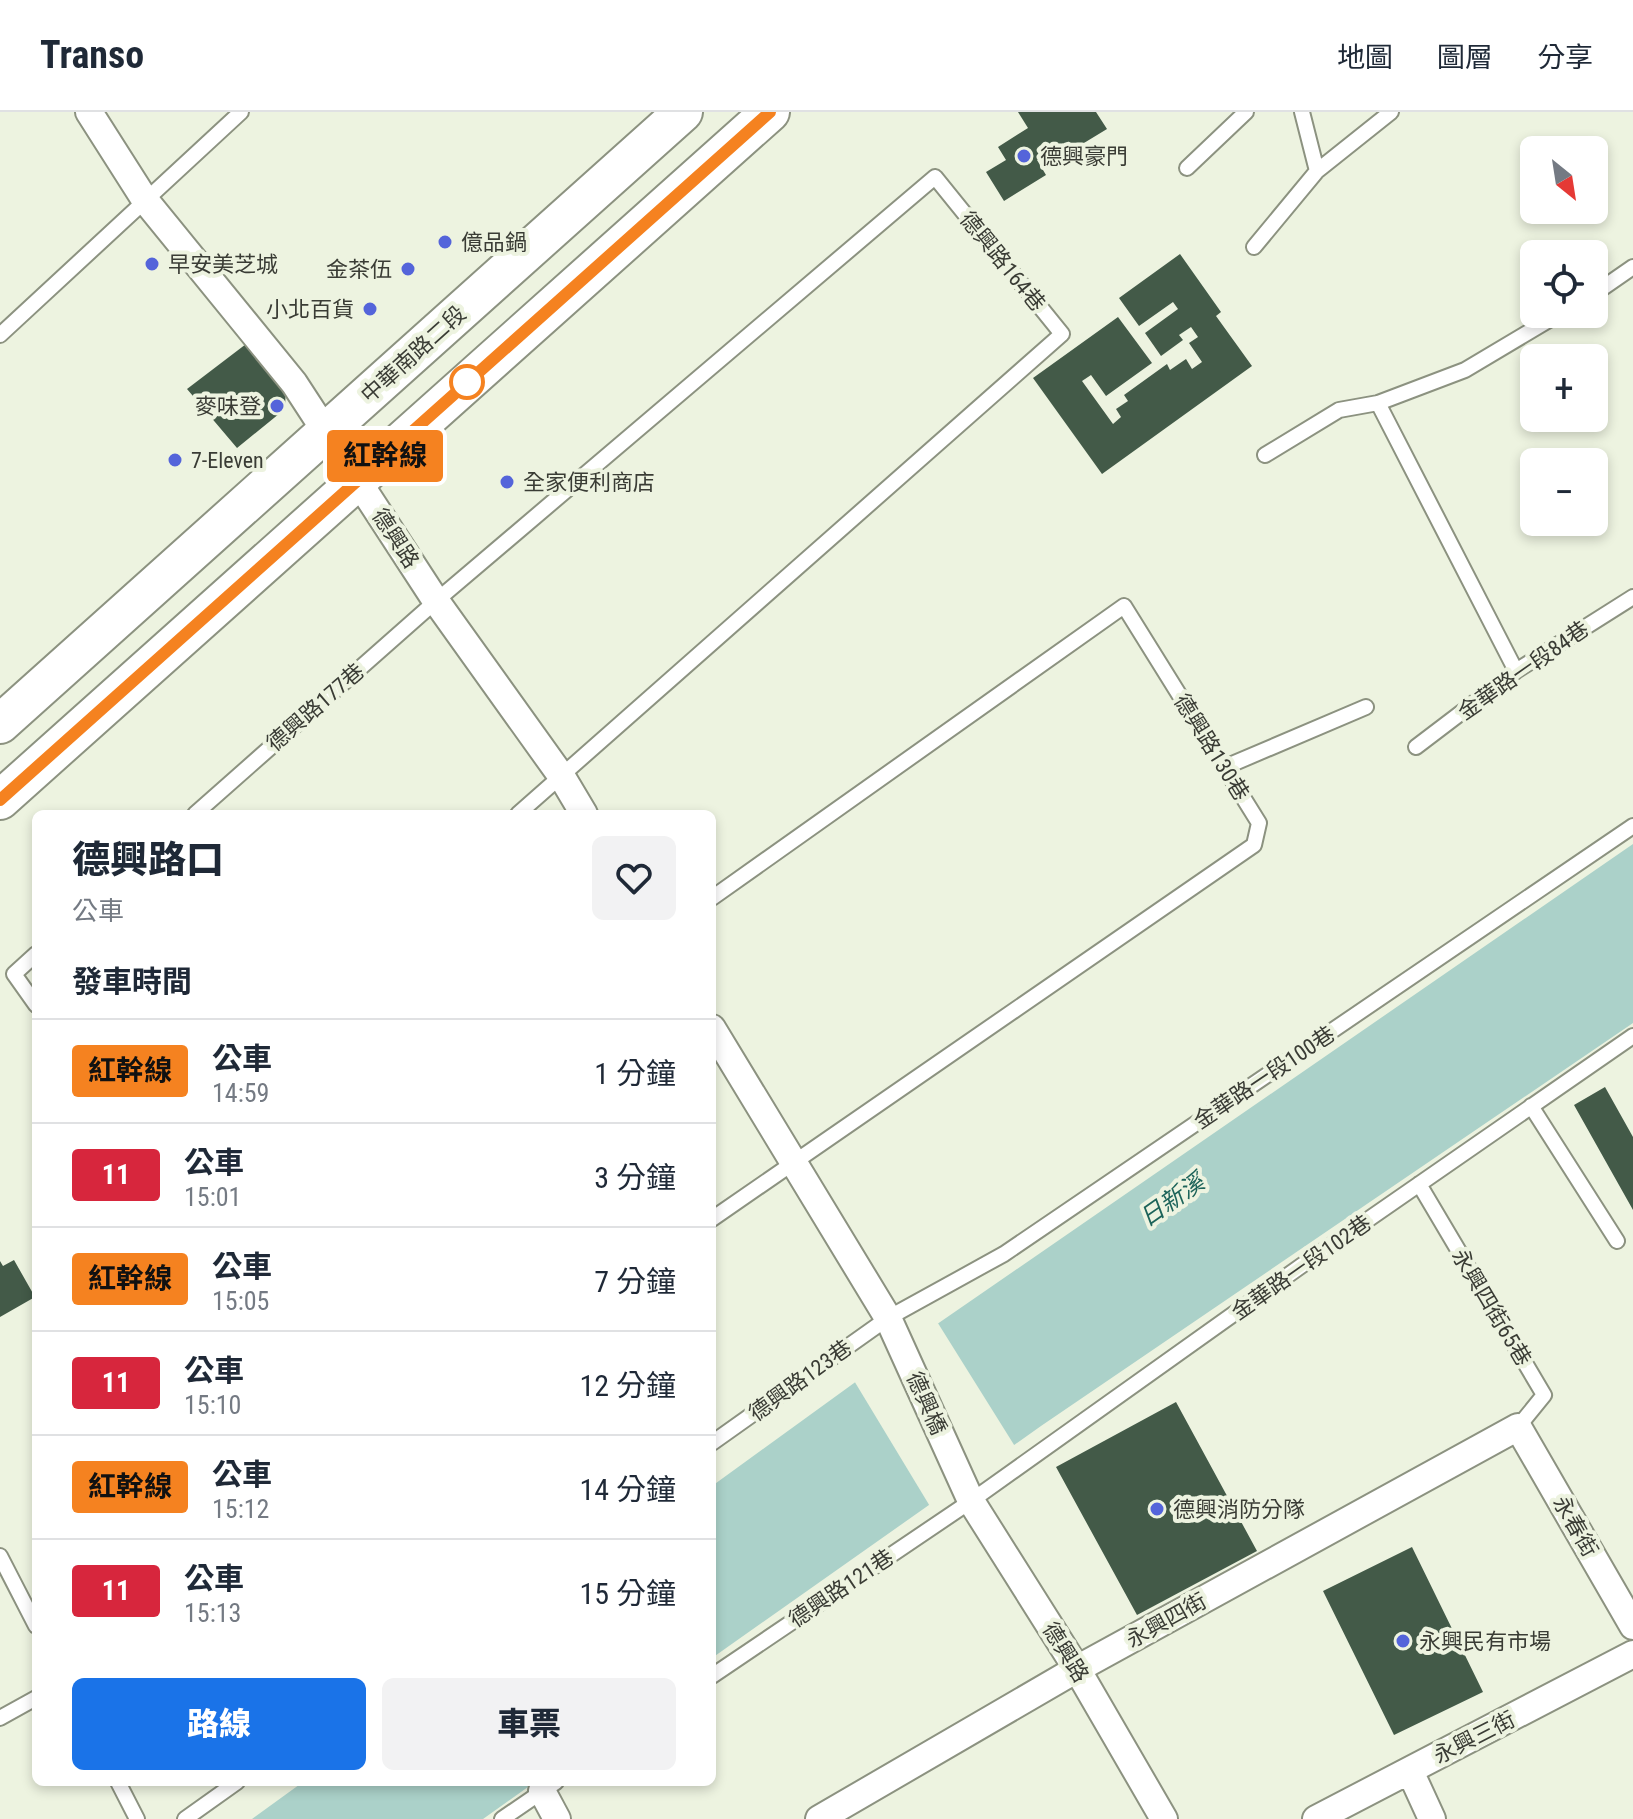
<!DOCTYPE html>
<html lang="zh-TW">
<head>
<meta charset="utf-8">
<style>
  body { margin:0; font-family:"Roboto Condensed","Noto Sans TC",sans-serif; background:#f2f2f3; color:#1f2937; height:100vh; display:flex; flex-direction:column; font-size:30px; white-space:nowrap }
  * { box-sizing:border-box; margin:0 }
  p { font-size:26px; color:#747a83 }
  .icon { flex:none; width:44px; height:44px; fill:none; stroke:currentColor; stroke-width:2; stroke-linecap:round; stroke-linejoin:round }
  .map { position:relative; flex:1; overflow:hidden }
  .drawer { position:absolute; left:32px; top:698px; width:684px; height:976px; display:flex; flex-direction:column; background:#fff; border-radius:12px; box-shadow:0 4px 12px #0003 }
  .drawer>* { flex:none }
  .badge { padding:0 16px; border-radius:6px; font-size:28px; line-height:52px }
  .needle { width:52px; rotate:150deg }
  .tools { position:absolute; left:1520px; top:24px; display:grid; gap:16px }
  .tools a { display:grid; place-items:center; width:88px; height:88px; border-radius:12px; background:#fff; box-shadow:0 4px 12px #0003; font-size:40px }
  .map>.badge { position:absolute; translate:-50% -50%; box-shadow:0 0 0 4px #fff }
  h2 { padding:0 40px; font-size:30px; line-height:72px }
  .round { display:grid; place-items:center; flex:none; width:84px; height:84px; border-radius:12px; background:#f2f2f3 }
  .head { display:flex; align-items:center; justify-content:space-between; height:136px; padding:0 40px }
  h1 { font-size:38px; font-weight:800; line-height:60px }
  .button { display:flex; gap:16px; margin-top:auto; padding:16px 40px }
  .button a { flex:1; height:92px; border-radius:12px; background:#1a73e8; color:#fff; font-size:32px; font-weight:800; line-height:92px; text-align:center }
  .button a+a { background:#f2f2f3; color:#1f2937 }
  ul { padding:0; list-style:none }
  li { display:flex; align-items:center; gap:24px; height:104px; padding:0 40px; border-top:2px solid #e0e1e3 }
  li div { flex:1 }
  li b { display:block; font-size:30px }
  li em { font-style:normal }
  li .badge { min-width:88px; font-weight:700; text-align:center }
  header { display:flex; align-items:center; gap:48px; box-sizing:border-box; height:112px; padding:0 40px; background:#fff; border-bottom:2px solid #e0e1e3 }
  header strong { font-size:38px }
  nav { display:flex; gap:44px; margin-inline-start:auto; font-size:28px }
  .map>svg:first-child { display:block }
  .water { fill:#abd1c9 }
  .pier { fill:#edf3e0 }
  .building { fill:#435a48 }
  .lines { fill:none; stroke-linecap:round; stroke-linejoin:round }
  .lane-casing { stroke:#8c9280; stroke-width:18 }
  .street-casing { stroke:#8c9280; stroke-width:30 }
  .secondary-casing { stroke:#8c9280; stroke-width:42 }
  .lane { stroke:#fff; stroke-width:14 }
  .street { stroke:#fff; stroke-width:26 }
  .secondary { stroke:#fff; stroke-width:38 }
  .line-casing { stroke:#fff; stroke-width:18 }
  .line { stroke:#f58220; stroke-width:12 }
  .poi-dot { fill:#5464da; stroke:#edf3e0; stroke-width:3 }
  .stop-dot { fill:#fff; stroke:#f58220; stroke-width:4 }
  .labels { text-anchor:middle; stroke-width:8; stroke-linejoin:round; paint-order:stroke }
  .poi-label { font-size:22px; fill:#3a3c35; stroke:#edf3e0; text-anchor:start }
  .street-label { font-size:22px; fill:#3a3c35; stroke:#edf3e0 }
  .water-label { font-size:24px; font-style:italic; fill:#1d645a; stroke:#edf3e0 }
</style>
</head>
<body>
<header>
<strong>Transo</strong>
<nav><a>地圖</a><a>圖層</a><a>分享</a></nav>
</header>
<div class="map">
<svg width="1633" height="1707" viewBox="0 0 1633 1707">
  <rect width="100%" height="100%" fill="#edf3e0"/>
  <path class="water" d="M1633 732V911L1041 1314 712 1546V1374L901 1237Z
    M303 1670H535L483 1707H252Z"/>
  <path class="pier" d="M936 1208 1016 1336 931 1396 853 1267Z"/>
  <path class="building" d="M1018 0H1096L1107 17 1056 48 1051 39 1037 48 1046 63 1004 89 986 60 1006 48 998 35 1028 16Z
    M1180 142 1221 200 1216 204 1252 254 1102 362 1033 266 1118 205 1152 251 1106 284 1091 263 1082 269 1113 312 1121 305 1116 297 1128 289 1124 283 1167 252 1170 258 1186 247 1192 257 1202 250 1189 231 1198 225 1191 215 1179 223 1183 228 1161 244 1145 221 1178 197 1173 190 1139 214 1119 186Z
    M250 229 286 272 285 297 237 336 187 277Z
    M1605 975 1633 1025V1098L1574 993Z
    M14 1148 35 1185 0 1205V1149L3 1154Z
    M1176 1290 1257 1439 1137 1503 1056 1355Z
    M1412 1435 1483 1580 1394 1623 1323 1479Z"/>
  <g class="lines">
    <g class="lane-casing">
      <path id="lane" d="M1302 0 1317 59
        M1187 56 1246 0
        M1254 135 1317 59 1391 0
        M1594 182 1633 155
        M0 223 241 0
        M1378 291 1516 559
        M1265 343 1339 298 1378 291 1465 258 1559 202
        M1416 635 1516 559 1633 485
        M1225 655 1366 595
        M195 702 436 489 935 65 1062 222 518 702
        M712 786 1124 494 1259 711 1254 733 712 1107
        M36 842 14 862 36 893
        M1531 994 1617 1129
        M1419 1072 1544 1283 1518 1315
        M712 1331 888 1206 1004 1142 1633 714
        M0 1444 36 1514
        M712 1564 971 1389 1301 1154 1633 924
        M0 1606 36 1586
        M118 1670 137 1707
        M185 1707 237 1670
        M502 1707 556 1670"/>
    </g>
    <g class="street-casing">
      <path id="street" d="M89 0 145 88 294 271 436 489 562 665 584 702
        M712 916 888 1206 971 1389 1077 1557 1164 1707
        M1410 1659 1432 1707
        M542 1679 557 1707
        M819 1707 1077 1557 1518 1315 1633 1514
        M1316 1707 1633 1542"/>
    </g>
    <g class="secondary-casing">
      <path id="secondary" d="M0 612 683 0
        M0 688 770 0"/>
    </g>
    <use href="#lane" class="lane"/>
    <use href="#street" class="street"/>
    <use href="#secondary" class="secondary"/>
  </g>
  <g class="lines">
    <g class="line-casing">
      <path id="line" d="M0 688 770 0"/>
    </g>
    <use href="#line" class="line"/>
  </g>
  <g class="poi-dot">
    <circle cx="1024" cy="44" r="8"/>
    <circle cx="445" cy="130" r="8"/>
    <circle cx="152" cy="152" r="8"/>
    <circle cx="408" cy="157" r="8"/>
    <circle cx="370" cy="197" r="8"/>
    <circle cx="277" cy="294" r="8"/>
    <circle cx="175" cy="348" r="8"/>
    <circle cx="507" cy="370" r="8"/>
    <circle cx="1157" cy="1397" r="8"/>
    <circle cx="1403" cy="1529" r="8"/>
  </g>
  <circle class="stop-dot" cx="467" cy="270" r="16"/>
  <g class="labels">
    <g class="poi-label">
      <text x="1040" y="52">德興豪門</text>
      <text x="461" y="138">億品鍋</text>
      <text x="168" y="160">早安美芝城</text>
      <text x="392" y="165" text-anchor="end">金茶伍</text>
      <text x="354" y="205" text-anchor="end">小北百貨</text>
      <text x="261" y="302" text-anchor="end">麥味登</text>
      <text x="191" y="356">7-Eleven</text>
      <text x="523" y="378">全家便利商店</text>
      <text x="1173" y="1405">德興消防分隊</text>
      <text x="1419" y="1537">永興民有市場</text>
    </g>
    <g class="street-label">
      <text transform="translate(1003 149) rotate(51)" y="8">德興路164巷</text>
      <text transform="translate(413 242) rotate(-42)" y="8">中華南路二段</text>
      <text transform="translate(396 426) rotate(57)" y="8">德興路</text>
      <text transform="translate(1523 558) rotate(-35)" y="8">金華路一段84巷</text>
      <text transform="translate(315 595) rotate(-41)" y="8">德興路177巷</text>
      <text transform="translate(1212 635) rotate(58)" y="8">德興路130巷</text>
      <text transform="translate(1264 965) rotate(-34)" y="8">金華路一段100巷</text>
      <text transform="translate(1301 1155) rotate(-35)" y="8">金華路一段102巷</text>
      <text transform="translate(1492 1195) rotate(59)" y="8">永興四街65巷</text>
      <text transform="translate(800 1268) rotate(-36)" y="8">德興路123巷</text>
      <text transform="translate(927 1291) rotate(66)" y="8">德興橋</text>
      <text transform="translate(1576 1414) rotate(60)" y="8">永春街</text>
      <text transform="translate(841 1476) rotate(-34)" y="8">德興路121巷</text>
      <text transform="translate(1166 1508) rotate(-29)" y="8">永興四街</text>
      <text transform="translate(1066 1540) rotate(58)" y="8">德興路</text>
      <text transform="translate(1474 1625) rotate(-27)" y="8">永興三街</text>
    </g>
    <g class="water-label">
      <text transform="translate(1172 1088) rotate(-35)" y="8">日新溪</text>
    </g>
  </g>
</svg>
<div class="tools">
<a><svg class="needle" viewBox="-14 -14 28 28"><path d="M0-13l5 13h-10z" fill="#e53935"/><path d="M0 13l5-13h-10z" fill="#747a83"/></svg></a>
<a><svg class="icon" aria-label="locate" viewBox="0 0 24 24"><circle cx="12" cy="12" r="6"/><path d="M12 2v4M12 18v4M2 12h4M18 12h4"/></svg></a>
<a>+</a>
<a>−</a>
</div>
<b class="badge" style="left:385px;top:344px;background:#f58220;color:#111">紅幹線</b>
<section class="drawer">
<div class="head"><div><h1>德興路口</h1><p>公車</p></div><a class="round"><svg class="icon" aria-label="heart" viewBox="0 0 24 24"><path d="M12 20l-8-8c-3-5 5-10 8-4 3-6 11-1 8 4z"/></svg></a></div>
<h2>發車時間</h2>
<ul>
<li><span class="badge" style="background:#f58220;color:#111">紅幹線</span><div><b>公車</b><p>14:59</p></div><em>1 分鐘</em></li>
<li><span class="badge" style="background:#d7263d;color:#fff">11</span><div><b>公車</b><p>15:01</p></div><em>3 分鐘</em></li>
<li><span class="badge" style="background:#f58220;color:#111">紅幹線</span><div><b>公車</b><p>15:05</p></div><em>7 分鐘</em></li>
<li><span class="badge" style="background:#d7263d;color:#fff">11</span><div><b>公車</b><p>15:10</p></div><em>12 分鐘</em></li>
<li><span class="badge" style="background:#f58220;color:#111">紅幹線</span><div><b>公車</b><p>15:12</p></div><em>14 分鐘</em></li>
<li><span class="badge" style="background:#d7263d;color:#fff">11</span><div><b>公車</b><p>15:13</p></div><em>15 分鐘</em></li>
</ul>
<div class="button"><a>路線</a><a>車票</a></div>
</section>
</div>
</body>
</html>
